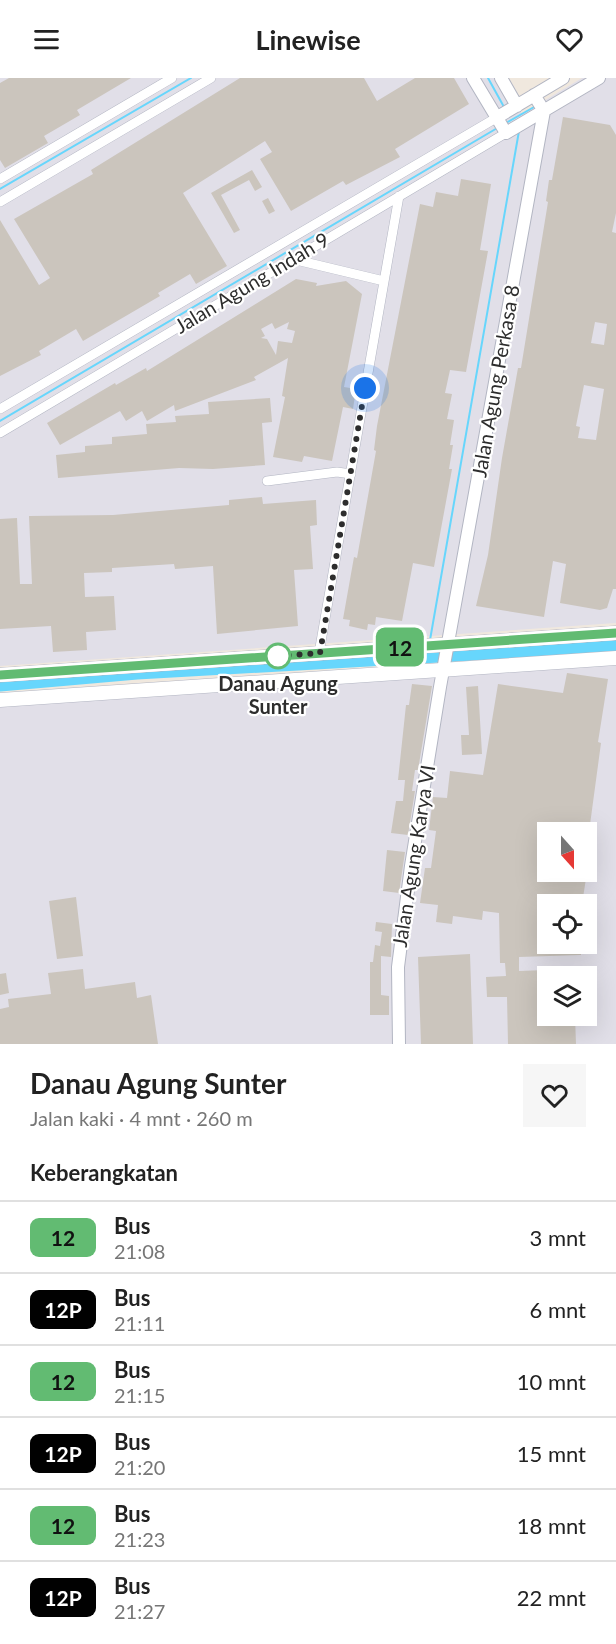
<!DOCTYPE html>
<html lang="id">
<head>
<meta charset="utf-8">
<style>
  body { margin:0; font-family:Lato,sans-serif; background:#f6f6f6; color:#222; height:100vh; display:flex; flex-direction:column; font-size:22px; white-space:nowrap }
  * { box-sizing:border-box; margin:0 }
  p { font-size:20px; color:#767676 }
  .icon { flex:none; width:33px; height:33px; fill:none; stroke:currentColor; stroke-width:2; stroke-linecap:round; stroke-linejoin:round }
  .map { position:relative; height:966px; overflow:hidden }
  .side { display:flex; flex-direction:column; background:#fff; flex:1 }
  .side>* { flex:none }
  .badge { padding:0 12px; border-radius:9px; font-size:21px; line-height:39px }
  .needle { width:39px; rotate:159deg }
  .controls { position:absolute; left:537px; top:744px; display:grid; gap:12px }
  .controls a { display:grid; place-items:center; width:60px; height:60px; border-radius:0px; background:#fff; box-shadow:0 6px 24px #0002; font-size:30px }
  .you { position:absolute; width:30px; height:30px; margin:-15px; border:4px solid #fff; border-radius:50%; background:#1a73e8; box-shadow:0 0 0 9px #1a73e833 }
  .map>.badge { position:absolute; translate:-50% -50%; box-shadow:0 0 0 3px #fff }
  h2 { padding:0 30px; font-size:22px; line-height:54px }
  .round { display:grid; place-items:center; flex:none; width:63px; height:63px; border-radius:0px; background:#f6f6f6 }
  .head { display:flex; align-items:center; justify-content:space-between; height:102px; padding:0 30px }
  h1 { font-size:28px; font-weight:700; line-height:45px }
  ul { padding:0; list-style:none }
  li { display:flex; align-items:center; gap:18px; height:72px; padding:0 30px; border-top:2px solid #e0e0e0 }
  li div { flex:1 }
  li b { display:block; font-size:22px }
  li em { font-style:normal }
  li .badge { min-width:66px; font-weight:700; text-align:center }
  header { display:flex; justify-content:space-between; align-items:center; height:78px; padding:0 30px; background:#fff; font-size:27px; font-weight:700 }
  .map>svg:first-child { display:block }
  .industrial { fill:#e1dfe8; fill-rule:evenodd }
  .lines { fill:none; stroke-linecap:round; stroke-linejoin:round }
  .stream { stroke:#67d6fc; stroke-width:2 }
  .river { stroke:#67d6fc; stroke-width:15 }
  .building { fill:#cbc5bd; fill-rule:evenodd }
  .minor-casing { stroke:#b2b5c2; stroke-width:10 }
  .tertiary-casing { stroke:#b2b5c2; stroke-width:14 }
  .secondary-casing { stroke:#b2b5c2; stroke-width:15 }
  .minor { stroke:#fff; stroke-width:9 }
  .tertiary { stroke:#fff; stroke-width:12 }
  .secondary { stroke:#fff; stroke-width:14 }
  .line-casing { stroke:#fff; stroke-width:14 }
  .line { stroke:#62bb72; stroke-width:9 }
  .walk { stroke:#2d2d2d; stroke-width:6; stroke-dasharray:0 10.8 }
  .stop-dot { fill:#fff; stroke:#62bb72; stroke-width:3 }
  .labels { text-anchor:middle; stroke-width:4.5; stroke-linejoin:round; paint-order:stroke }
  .street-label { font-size:20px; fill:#2d2d2d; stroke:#fff }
  .stop-label { font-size:20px; font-weight:bold; fill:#2d2d2d; stroke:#fff }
</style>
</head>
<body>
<header><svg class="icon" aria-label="menu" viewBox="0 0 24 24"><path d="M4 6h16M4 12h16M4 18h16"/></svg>Linewise<svg class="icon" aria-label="heart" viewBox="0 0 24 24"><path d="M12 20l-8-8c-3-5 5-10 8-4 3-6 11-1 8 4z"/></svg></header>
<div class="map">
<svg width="616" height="966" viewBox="0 0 616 966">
  <rect width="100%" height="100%" fill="#f0e8de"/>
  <path class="industrial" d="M0 0H501L522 36 582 0H616V545L0 588Z
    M616 587V966H0V627ZM548 754H586V794H548ZM548 826H586V866H548ZM548 898H586V938H548Z"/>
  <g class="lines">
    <path class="stream" d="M488 0 504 29
      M506 45 534 29
      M0 111 191 0
      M0 343 499 49
      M430 562 519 53"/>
    <path class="river" d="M0 606 137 594 616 567"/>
  </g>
  <path class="building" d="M9 0H131L77 32 80 37 44 58 48 65 5 90 0 82V5Z
    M240 0H364L377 23 415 0H454L469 26 395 71 400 79 346 107 343 103 291 133 260 81 272 74 265 63 183 115 227 188 196 206 190 196 158 215 160 218 83 263 76 251 39 273 41 277 0 298V142L39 207 50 200 14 141 93 96 91 92Z
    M563 39 610 47 616 57V135L612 154 616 155V511H613L607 530 600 532 560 525 566 486 553 483 544 539 476 528 488 477 502 380 518 290H521L548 124 546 123 549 102H552ZM595 244 607 246 604 267 591 265ZM584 307 604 311 596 362 578 360 580 349 576 348Z
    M252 92 262 109 255 113 249 102 221 117 240 152 234 155 211 115Z
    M461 101 491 106 480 172 488 173 466 294 450 292 445 315 452 316 447 341 454 342 450 367H453L449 391H452L434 489 413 485 402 543 376 539 375 547 368 546 367 552 349 548 350 542 343 541 354 479 357 480 376 373 374 372 377 348 420 126 433 129 436 114 458 118Z
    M268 120 275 133 269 136 262 123Z
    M296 201 317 205 316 208 346 203 362 216 344 309 356 311 353 331 343 329 332 383 304 378 302 384 273 379 285 319 282 318 288 280 254 299 256 302 175 333 174 327 147 343 142 333 126 343 120 333 60 367 47 345 115 305 116 307 146 290 147 293ZM289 244 287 251 295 253 292 265 278 263 276 277 267 261 261 260 265 258 261 251 272 245 275 251Z
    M270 320 272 344 262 345 265 387 213 391 179 390 58 400 56 377 85 374V368L112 366V359L147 356 146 346 176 344 175 338 209 336 208 324Z
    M262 419 263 426 316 422 317 447 310 448 313 491 294 492 298 548 217 556 213 488 175 491 174 486 112 490V494L84 495 85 519 114 518 116 552 86 554 87 572 53 574 51 548 0 551V441L17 440 20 506H32L29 438 113 437 229 427V422Z
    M567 595 608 601 598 664 601 665 589 754H548V794H587L582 826H548V866H581V877L519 879V893L573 891V898H548V938H575L576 966H508L507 919H487L486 899 506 898 505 885H500L499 835 483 833 482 842 453 838 452 846 436 844 438 827 420 825 425 790H431L436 753 429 752 433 719 447 720 450 693 483 697 498 606 563 615Z
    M412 606 432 608 418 692H415L412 713H415L408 757 391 755 396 723H403L405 702H398L406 627H409Z
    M478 608 482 676 462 677 461 657H469L466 609Z
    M387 772 405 774 399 815 383 813Z
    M76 819 83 878 57 881 49 823Z
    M376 844 392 846 391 879 381 878V917L389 918V937H370V884H373L375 867 380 868 382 854 375 853Z
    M470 876 473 966H421L418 879Z
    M83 891 85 911 135 904 137 920 151 917 158 966H0V931L9 929 8 921 51 916 48 895Z
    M6 895 9 915 0 917V896Z"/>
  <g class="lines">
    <g class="minor-casing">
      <path id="minor" d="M0 101 172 0
        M0 124 211 0
        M292 181 384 203
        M0 331 496 40
        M0 355 506 55
        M267 403 337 394 351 396
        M319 575 399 118"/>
    </g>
    <g class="tertiary-casing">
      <path id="tertiary" d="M473 0 506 55 599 0
        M501 0 517 28
        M496 40 563 0
        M399 966 398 889 411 788 440 609 544 33 534 17"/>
    </g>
    <g class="secondary-casing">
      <path id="secondary" d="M0 597 616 555
        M0 622 616 580"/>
    </g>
    <use href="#minor" class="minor"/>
    <use href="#tertiary" class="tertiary"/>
    <use href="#secondary" class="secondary"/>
  </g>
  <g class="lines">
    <g class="line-casing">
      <path id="line" d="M0 597 616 555"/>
    </g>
    <use href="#line" class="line"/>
    <path class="walk" d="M278 578 320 575 365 310"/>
  </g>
  <circle class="stop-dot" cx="278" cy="578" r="12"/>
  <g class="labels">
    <g class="street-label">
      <text transform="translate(252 205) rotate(-31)" y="7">Jalan Agung Indah 9</text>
      <text transform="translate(496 303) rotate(-80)" y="7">Jalan Agung Perkasa 8</text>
      <text transform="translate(414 778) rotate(-81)" y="7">Jalan Agung Karya VI</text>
    </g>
    <g class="stop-label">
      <text x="278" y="613">Danau Agung<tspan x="278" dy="23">Sunter</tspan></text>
    </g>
  </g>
</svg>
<div class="controls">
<a><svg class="needle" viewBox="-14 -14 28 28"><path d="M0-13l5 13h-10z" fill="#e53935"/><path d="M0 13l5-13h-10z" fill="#767676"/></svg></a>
<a><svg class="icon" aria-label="locate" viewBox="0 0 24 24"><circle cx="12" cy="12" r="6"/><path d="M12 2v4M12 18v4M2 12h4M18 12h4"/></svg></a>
<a><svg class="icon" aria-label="layers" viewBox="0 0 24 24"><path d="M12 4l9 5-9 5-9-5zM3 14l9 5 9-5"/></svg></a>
</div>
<div class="you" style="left:365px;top:310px"></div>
<b class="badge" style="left:400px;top:569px;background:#62bb72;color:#111">12</b>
</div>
<section class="side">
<div class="head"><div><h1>Danau Agung Sunter</h1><p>Jalan kaki · 4 mnt · 260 m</p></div><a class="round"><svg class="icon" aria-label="heart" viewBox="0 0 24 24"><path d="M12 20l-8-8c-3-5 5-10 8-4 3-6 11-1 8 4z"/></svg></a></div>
<h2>Keberangkatan</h2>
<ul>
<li><span class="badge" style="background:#62bb72;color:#111">12</span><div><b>Bus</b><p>21:08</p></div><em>3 mnt</em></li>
<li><span class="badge" style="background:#010101;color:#fff">12P</span><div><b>Bus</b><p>21:11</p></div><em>6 mnt</em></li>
<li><span class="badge" style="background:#62bb72;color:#111">12</span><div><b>Bus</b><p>21:15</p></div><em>10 mnt</em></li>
<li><span class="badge" style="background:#010101;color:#fff">12P</span><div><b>Bus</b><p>21:20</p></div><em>15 mnt</em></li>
<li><span class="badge" style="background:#62bb72;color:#111">12</span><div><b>Bus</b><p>21:23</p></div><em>18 mnt</em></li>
<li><span class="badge" style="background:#010101;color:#fff">12P</span><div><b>Bus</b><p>21:27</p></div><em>22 mnt</em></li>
</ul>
</section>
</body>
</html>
